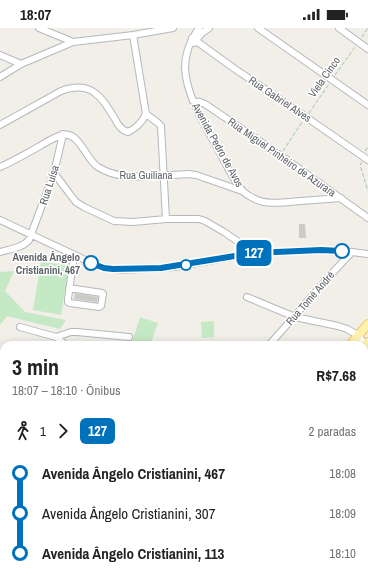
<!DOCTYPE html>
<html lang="pt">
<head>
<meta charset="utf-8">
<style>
  body { margin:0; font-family:"Archivo Narrow",sans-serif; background:#f2f2f2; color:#222; height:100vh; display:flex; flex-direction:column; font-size:15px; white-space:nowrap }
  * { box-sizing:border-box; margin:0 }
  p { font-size:13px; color:#767676 }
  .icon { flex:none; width:22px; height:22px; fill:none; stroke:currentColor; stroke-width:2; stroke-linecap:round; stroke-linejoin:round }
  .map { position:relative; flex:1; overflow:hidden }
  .side { position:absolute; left:0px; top:313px; width:368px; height:240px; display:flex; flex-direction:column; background:#fff; border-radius:12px 12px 0 0; box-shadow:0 2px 10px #0003 }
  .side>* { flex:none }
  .badge { padding:0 8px; border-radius:6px; font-size:14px; line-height:26px }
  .map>.badge { position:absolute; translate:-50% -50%; box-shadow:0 0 0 2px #fff }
  .legs { display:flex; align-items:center; gap:6px; height:44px; padding:0 12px; font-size:13px }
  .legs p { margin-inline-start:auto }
  .summary { display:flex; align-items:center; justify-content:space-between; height:68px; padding:0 12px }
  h1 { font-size:22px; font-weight:700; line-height:30px }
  ul { padding:0 12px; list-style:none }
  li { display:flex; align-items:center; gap:14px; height:40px; font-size:15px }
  li i { display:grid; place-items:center; width:6px; height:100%; margin:0 5px; background:currentColor }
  li i::after { content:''; width:10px; height:10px; margin:-5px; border:3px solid; border-radius:50%; background:#fff }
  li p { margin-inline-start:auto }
  li:first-child i { background:linear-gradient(#0000 50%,currentColor 0) }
  li:last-child i { background:linear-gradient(currentColor 50%,#0000 0) }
  .status { display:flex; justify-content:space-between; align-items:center; height:28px; padding:0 20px; background:#fff; direction:ltr }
  .status svg { height:11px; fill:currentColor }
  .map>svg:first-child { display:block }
  .green { fill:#c5e8c5 }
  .building { fill:#cccac5 }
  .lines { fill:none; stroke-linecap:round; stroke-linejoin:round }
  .minor-casing { stroke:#b5b8bc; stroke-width:8 }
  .major-casing { stroke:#f2c960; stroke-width:10 }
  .path { stroke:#9cc7a9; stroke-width:1; stroke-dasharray:4 2; stroke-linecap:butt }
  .minor { stroke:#fff; stroke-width:6 }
  .major { stroke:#fff2af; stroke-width:8 }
  .line-1-casing { stroke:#fff; stroke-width:9 }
  .line-1 { stroke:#0072bc; stroke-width:6 }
  .stop-1-dot { fill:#fff; stroke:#0072bc; stroke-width:2 }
  .labels { text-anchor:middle; stroke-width:3; stroke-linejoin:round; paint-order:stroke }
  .street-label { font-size:11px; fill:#5f6368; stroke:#fff }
  .stop-label { font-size:11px; font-weight:bold; fill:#5f6368; stroke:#fff; text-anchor:end }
</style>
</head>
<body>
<div class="status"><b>18:07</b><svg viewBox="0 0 49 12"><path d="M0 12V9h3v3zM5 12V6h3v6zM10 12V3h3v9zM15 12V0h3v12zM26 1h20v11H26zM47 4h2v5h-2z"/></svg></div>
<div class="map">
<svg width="368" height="553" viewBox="0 0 368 553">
  <rect width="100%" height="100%" fill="#f1efe8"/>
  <path class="green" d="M41 233 69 238 61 287 33 282Z
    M14 243 5 263 25 284 66 292 60 301 7 288 0 297V244Z
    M140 289 158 295 150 317H131Z
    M214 293V309L202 310 201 294Z"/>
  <path class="building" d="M299 196H305L306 210H299Z
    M75 265 98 269 97 274 74 271Z
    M44 549H68L77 552 54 553 44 550Z
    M186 549H231L234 551 236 549H248L254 553H183Z"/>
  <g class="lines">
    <g class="minor-casing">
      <path id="minor" d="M39 0 73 14
        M199 0C191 11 185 26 185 40 186 67 205 98 218 121 225 135 232 149 241 161 244 165 249 168 253 170 267 178 286 174 301 173 314 172 327 171 341 170
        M258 0 368 77
        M339 0 368 21
        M192 10 235 41 306 89 368 132
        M194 15 202 5 209 0
        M0 27 21 36
        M0 49 21 36 73 14 133 7 173 0
        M193 73 200 74 205 76 280 127 368 190
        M146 86 158 95 161 98 166 191
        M0 97 61 63C91 52 101 68 115 91 118 97 121 102 128 104 137 100 142 94 146 86L133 7
        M0 139C14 133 27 125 40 118 47 114 54 109 62 107 80 103 85 131 98 139 116 150 134 149 154 148 166 147 177 147 188 146L196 147 242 163
        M54 145 72 169 76 174 84 179 114 193 133 194 166 191H199L205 193 224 204 240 215 253 225
        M0 192 96 237 104 240 122 242 161 240 175 239 253 225 321 222 352 224 368 226
        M0 224C10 221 22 220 29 212L54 145 63 106
        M69 260 102 265 103 266 101 278 99 279 70 275 68 274V271L74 227
        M247 269 295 289 338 298 347 301 358 307 368 320
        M20 299 56 309 71 304H77L129 309
        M56 309 66 317
        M269 317C297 286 323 254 352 224
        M0 341 4 342
        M0 387 4 389
        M0 438 4 440
        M364 519 368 520
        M148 549 154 553
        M294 549 305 553
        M0 552 3 553"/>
    </g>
    <g class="major-casing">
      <path id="major" d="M350 317 368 296
        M364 319 368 314
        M139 553 143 549
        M158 553 161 549"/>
    </g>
    <path class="path" d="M362 9 368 0
      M335 47 355 19
      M309 85 329 56
      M283 123 302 94
      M365 123 368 119
      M362 134 360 137 368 163
      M111 549V552L113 553"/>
    <use href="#minor" class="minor"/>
    <use href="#major" class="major"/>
  </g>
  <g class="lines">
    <g class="line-1-casing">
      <path id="line-1" d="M91 235 104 240 113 241 161 240 253 225 321 222 342 223"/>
    </g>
    <use href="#line-1" class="line-1"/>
  </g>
  <g class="stop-1-dot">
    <circle cx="342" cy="223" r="7"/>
    <circle cx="91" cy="235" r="7"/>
    <circle cx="186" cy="237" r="5"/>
  </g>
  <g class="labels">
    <g class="street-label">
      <text transform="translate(324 49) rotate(-55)" y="4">Viela Cinco</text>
      <text transform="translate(280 71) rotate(34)" y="4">Rua Gabriel Alves</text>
      <text transform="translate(218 117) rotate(61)" y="4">Avenida Pedro de Avos</text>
      <text transform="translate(282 129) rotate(35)" y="4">Rua Miguel Pinheiro de Azurara</text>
      <text x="146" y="151">Rua Guiliana</text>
      <text transform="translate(49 157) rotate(-72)" y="4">Rua Luísa</text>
      <text transform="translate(310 270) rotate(-49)" y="4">Rua Tomé André</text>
    </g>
    <g class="stop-label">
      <text x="80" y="233">Avenida Ângelo<tspan x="80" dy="13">Cristianini, 467</tspan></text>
    </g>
  </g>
</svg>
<b class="badge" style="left:254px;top:225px;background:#0072bc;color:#fff">127</b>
<section class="side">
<div class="summary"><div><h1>3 min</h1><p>18:07 – 18:10 · Ônibus</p></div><b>R$7.68</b></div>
<div class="legs"><svg class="icon" aria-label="walk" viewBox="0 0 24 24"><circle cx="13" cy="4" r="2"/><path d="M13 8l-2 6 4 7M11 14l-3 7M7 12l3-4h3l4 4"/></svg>1<svg class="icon" aria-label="forward" viewBox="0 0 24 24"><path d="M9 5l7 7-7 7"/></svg><b class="badge" style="background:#0072bc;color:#fff">127</b><p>2 paradas</p></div>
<ul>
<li><i style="color:#0072bc"></i><b>Avenida Ângelo Cristianini, 467</b><p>18:08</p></li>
<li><i style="color:#0072bc"></i><span>Avenida Ângelo Cristianini, 307</span><p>18:09</p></li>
<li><i style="color:#0072bc"></i><b>Avenida Ângelo Cristianini, 113</b><p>18:10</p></li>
</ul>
</section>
</div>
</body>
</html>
